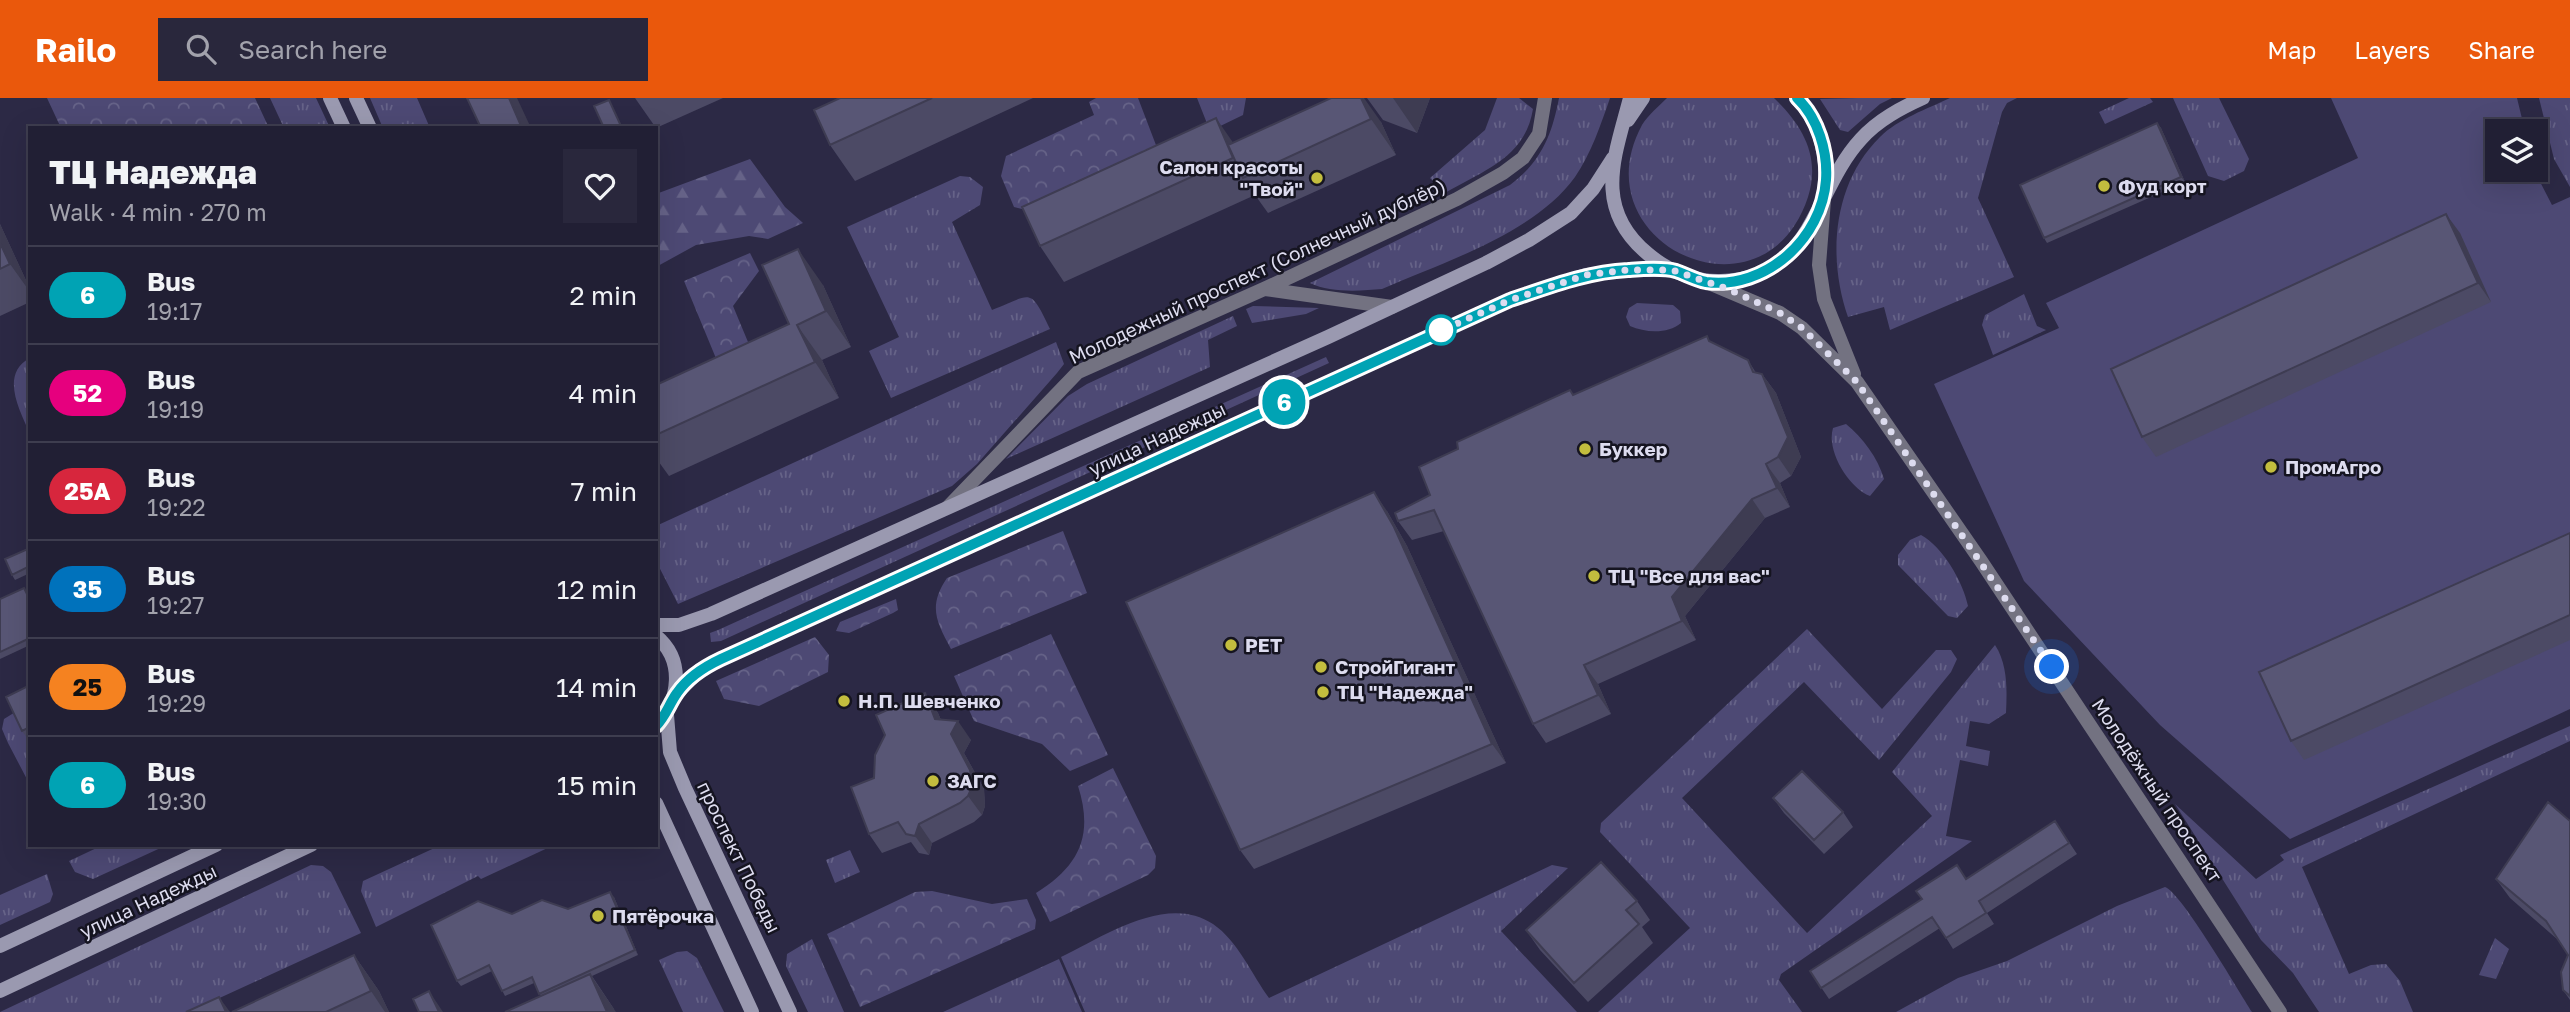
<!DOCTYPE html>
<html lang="en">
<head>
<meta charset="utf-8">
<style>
  body { margin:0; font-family:"Golos Text",sans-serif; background:#29273c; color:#f1f3f6; height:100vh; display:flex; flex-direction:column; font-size:26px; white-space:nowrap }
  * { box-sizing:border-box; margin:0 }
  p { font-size:23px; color:#a2a2ac }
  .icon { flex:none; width:38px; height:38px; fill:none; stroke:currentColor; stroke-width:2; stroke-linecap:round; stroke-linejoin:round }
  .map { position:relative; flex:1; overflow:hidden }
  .sheet { position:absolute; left:28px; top:28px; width:630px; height:721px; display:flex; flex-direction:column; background:#211f34; border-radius:0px; box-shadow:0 7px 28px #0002,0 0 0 2px #3e3d4f }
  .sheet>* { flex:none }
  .badge { padding:0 14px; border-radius:23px; font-size:24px; line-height:46px }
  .fabs { position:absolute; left:2485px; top:21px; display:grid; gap:14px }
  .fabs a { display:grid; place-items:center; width:63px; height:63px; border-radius:0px; background:#211f34; box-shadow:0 7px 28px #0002,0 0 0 2px #3e3d4f; font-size:35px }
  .you { position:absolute; width:35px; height:35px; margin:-18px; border:5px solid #fff; border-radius:50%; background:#1a73e8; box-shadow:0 0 0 10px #1a73e833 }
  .map>.badge { position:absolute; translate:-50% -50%; box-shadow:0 0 0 4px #fff }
  .round { display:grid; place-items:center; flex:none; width:74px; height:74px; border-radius:0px; background:#29273c }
  .head { display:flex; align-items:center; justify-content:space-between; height:119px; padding:0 21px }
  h1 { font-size:33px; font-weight:800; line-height:52px }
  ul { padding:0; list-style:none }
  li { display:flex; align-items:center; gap:21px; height:98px; padding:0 21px; border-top:2px solid #3e3d4f }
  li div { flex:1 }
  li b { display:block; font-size:26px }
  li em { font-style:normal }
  li .badge { min-width:77px; font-weight:700; text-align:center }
  header { display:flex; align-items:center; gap:42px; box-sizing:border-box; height:98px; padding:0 35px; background:#ea580c; color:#fff }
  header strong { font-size:33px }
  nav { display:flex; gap:38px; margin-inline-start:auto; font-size:24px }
  .search { width:490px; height:63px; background:#29273c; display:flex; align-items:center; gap:18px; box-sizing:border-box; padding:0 24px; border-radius:0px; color:#a2a2ac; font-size:26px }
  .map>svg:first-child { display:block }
  .grass { fill:url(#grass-tufts) }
  .forest { fill:url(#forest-firs) }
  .park { fill:url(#park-crowns) }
  .garden { fill:#4d4974 }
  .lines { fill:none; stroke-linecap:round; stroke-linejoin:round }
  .minor { stroke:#737281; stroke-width:14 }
  .tertiary { stroke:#737281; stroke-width:14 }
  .secondary { stroke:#9a99b0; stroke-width:14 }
  .wall { fill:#4c4a65 }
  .shaded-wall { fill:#3e3c52 }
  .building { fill:#585675; stroke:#3e3c52; stroke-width:2 }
  .line-casing { stroke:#fff; stroke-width:16 }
  .line { stroke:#00a3b4; stroke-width:10 }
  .walk { stroke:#dddcef; stroke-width:7; stroke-dasharray:0 12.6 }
  .poi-dot { fill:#c3bd3e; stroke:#151420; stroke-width:2.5 }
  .stop-dot { fill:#fff; stroke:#00a3b4; stroke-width:3.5 }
  .labels { text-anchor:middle; stroke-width:5; stroke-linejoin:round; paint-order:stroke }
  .poi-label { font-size:19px; font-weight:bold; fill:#dddcef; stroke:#151420; text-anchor:start }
  .street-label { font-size:19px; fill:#dddcef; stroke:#151420 }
</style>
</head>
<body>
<header>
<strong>Railo</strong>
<div class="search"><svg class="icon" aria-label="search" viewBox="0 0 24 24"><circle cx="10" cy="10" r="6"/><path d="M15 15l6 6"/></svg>Search here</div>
<nav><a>Map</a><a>Layers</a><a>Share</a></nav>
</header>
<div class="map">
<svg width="2570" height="914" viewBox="0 0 2570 914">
  <defs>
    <pattern id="grass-tufts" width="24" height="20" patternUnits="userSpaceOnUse" patternTransform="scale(1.75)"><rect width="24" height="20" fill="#4d4974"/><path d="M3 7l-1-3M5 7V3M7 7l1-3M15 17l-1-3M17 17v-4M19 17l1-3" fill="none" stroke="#666388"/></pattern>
    <pattern id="forest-firs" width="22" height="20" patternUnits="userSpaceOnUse" patternTransform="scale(1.75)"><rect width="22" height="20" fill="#4d4974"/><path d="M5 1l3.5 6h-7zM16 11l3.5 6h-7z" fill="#666388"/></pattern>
    <pattern id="park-crowns" width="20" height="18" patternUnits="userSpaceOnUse" patternTransform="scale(1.75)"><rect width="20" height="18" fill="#4d4974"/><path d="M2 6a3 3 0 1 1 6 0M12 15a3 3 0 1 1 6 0" fill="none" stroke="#666388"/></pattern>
  </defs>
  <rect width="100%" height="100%" fill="#2c2945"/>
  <path class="grass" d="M270 0H316L330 30H284Z
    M370 0H417L430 30H383Z
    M1197 0H1246L1243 17 1210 33Z
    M1497 0H1519L1533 11C1525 60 1484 72 1445 95L1430 80 1485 32Z
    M1559 0H1610C1601 26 1591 56 1575 79 1535 135 1444 164 1382 191 1360 193 1330 195 1310 185L1510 87C1541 64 1552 37 1559 0Z
    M1667 0H1774C1802 27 1821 58 1808 99 1764 232 1578 146 1642 27 1648 17 1659 8 1667 0Z
    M1858 0H1892L1880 6 1848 34 1840 32 1820 1Z
    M1950 0H2017L2007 5 2002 14 1978 100 2014 179 1890 232 1884 209 1848 219C1827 159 1833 85 1880 39 1898 21 1927 11 1950 0Z
    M2129 0H2150L2153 4 2105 26 2099 14Z
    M2173 0H2219L2249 61 2244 73 2224 83 2208 78Z
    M2539 0H2570V89L2554 61Z
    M960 78 970 79 983 89 980 107 952 124 992 212C1032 197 1029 187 1050 231L891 300 869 253 899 239 847 129Z
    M2024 196 2037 228 2046 232 1993 257 1982 227 1985 217Z
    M1637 205 1673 207 1680 213 1681 225C1668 236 1646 235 1630 228L1626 219 1629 210Z
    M1253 208 1319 210 1306 216 1252 225 1246 211Z
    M1233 218 1237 228 1208 242 1210 269 1006 361 1068 298 1087 286Z
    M1056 244 1064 266 1057 275 977 366 952 388 678 506 656 463V428Z
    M1326 259 1329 265 721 543 711 544 710 535 718 532Z
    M30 260V336C19 311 0 276 30 260Z
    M1846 326C1863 340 1878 360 1884 381L1870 398C1849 390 1826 353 1833 330Z
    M1921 437C1943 449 1963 484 1968 508L1957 520 1948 518 1898 467V457L1910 442Z
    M1807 531 1882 611 1936 552H1951L1957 561 1951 574 1879 662 1804 584 1682 700 1807 835 1932 718 1892 674 1995 547C2008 567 2007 592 2006 615L1989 626 1970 623 1966 648 1990 653 1988 668 1960 662 1946 738 1972 743 1781 876 1779 882 1802 914H1598L1690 830 1600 734 1601 725Z
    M25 608 30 631V687L8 645 2 631 4 621Z
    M2570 628V643L2302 769 2349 876 2371 867 2386 866 2400 883 2413 914H2319L2293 875 2261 842 2175 706 2256 781 2284 762 2280 757Z
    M103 747H167L93 781 75 774 69 763Z
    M441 747H554L481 781 478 778 376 829 361 793 363 783Z
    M850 752 860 774 835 785 826 762Z
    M311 767 323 768 331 774 361 835 189 914H0Z
    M1552 767 1568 770 1501 833 1577 914H1085L1061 859C1104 838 1167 795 1213 826 1238 843 1252 877 1269 900Z
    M47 776 53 796 50 804 0 827V797Z
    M2165 789C2181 794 2239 894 2252 914H1896L1958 880 2007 863 2117 808Z
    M2495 840 2509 851 2496 881 2479 877Z
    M812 841 844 914H808L786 868 787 856Z
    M687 853 697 860 724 914H683L659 862 677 854Z
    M1059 861 1082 914H943Z"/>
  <path class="forest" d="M750 61 785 109 803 125 768 141 749 138 696 147 656 169V96Z"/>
  <path class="park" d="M47 0H255L269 30H61Z
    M1096 0H1138L1159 55 1030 113 1014 109 1001 78 1006 58 1094 17 1089 4Z
    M750 155 759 173 733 208 753 256 720 270 684 183Z
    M1063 433 1087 495 951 551C936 523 928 508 947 480Z
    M896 501 898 512 893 515 849 535 836 533 840 524Z
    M1051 536 1108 657 1070 673 1042 646 974 623 954 578Z
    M815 539 829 557 828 574 759 608 724 601 716 583Z
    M1113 670 1156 758 1155 770 1148 777 1050 824 1036 795C1079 768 1094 738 1078 688Z
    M932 793 992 806 1027 801 1036 822 1035 831 860 909 827 836 915 794Z"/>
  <path class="garden" d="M2331 0H2517L2525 33H2497V72H2534L2552 107 2570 99V611L2290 741 2160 627 2024 483 1934 286 2059 230 2046 205 2358 60Z"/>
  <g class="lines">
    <path class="minor" d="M1265 191 1392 209
      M948 409 1078 274 1264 191 1457 101 1503 75 1523 60 1539 36 1545 0"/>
    <path class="tertiary" d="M1824 102 1819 167 1824 201 1854 276
      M1709 185 1780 215 1802 230 1857 284 1981 463 2280 914"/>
    <path class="secondary" d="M330 0 344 30
      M356 0 370 30
      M1630 0C1615 58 1592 110 1648 156 1668 173 1695 184 1721 183 1814 181 1812 94 1861 41 1878 22 1901 10 1923 0
      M1796 0C1822 24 1827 60 1825 93
      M1628 22 1643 0
      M656 527H679L711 516 1328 239 1486 165 1529 142 1571 115 1593 91 1613 60
      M656 538C685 562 680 603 656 628
      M676 596 700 572 721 561 1510 202 1586 177 1626 172H1672
      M667 617 670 654 685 690 790 914
      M656 705 752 914
      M0 848 216 747
      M0 893 311 747"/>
  </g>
  <path class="wall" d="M635 0H723L656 30Z
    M840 0H1033L855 83 830 47Z
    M1331 0 1381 24 1396 57 1268 115 1255 97 1064 184 1040 148 1233 45Z
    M1367 0H1430L1417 35 1383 22Z
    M2157 25 2161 30 2185 84 2047 145 2044 140Z
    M0 126 30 191V204L0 218Z
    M2460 135 2491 204 2156 359 2142 339Z
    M823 187 851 249 822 262 839 300 669 378 656 360V287L789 226Z
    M1711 244 1748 262 1756 275 1762 276 1776 295 1801 359 1791 378 1780 385 1790 409 1765 420 1685 518 1696 542 1598 586 1611 616 1546 645 1533 626 1444 433 1412 442 1398 423 1430 397 1458 351 1574 297Z
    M1387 413 1407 448 1506 665 1254 771 1240 752Z
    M2570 435V542L2304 662 2291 643Z
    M30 450V475L15 482 12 477Z
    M24 490 30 500V547L0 561V501Z
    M30 587V644L22 633Z
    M925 595 938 615 941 622 971 642 964 655 984 691 985 708 982 717 974 724 932 745 929 757 919 755 911 744 882 755 869 736Z
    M1773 700 1843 714 1853 729 1824 756 1784 715Z
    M2055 723 2077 756 1987 815 1994 826 1953 851 1940 830 1829 901 1810 873 1922 801 1966 781Z
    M2570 723V902L2563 892 2568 857 2557 841 2510 800 2496 781Z
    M614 799 638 857 592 878 614 911 541 898 534 885 505 898 492 873 461 888 457 883 568 811Z
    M1637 803 1650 822 1642 829 1653 845 1588 904 1540 852 1526 832Z
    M354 857 379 893 389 914H326Z"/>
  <path class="shaded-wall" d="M509 0H517L531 30H522Z
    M1361 0H1364L1381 24 1396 57 1371 21Z
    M1393 0H1430L1417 35Z
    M1216 20 1241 56 1233 60Z
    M2157 25 2161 30 2185 84 2181 79Z
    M2446 116 2460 135 2491 204 2478 185Z
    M0 126 30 191V194L10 166 0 145Z
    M798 151 823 187 851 249 826 213Z
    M797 227 822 262 839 300 815 264Z
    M1762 276 1776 295 1801 359 1791 378 1778 359Z
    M1766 366 1780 385 1790 409 1777 390Z
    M1374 394 1387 413 1407 448 1506 665 1492 646Z
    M1752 401 1765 420 1685 518 1696 542 1682 523 1672 499Z
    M1584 567 1598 586 1611 616 1598 597Z
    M925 595 938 615 949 641 935 621Z
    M958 623 971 642 964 655 984 691 985 708 982 717 968 698 951 636Z
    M919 726 932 745 929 757 915 738Z
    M610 794 614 799 638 857 635 852Z
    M354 857 379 893 389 914H385L371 893Z
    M590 876 614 911 616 914H607Z
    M429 893 443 914H439Z
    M219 899 230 914H226Z"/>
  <path class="building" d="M467 0H509L522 30H481Z
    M840 0H932L830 47 814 12Z
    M1331 0H1361L1371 21 1243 80 1228 47Z
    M609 2 621 28 617 30H604L594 8Z
    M1216 20 1233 60 1040 148 1022 109Z
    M2157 25 2181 79 2044 140 2020 87Z
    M2446 116 2478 185 2142 339 2111 271Z
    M0 145 10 166 0 171Z
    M798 151 826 213 797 227 815 264 656 337V287L789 226 762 167Z
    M1707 238 1709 243 1748 262 1753 274 1762 276 1788 339 1778 359 1766 366 1777 390 1752 401 1672 499 1682 523 1584 567 1598 597 1533 626 1434 412 1398 423 1395 415 1430 397 1419 369 1458 351 1457 344 1570 292 1573 297Z
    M1374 394 1394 429 1492 646 1240 752 1126 504Z
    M2570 435V517L2291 643 2259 574Z
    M30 450V468L12 477 5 461Z
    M24 490 30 502V540L0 554V501Z
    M30 587V629L22 633 6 599Z
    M925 595 935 621 958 623 951 636 970 672 972 689 968 698 960 705 919 726 915 738 906 736 898 724 869 736 851 689 874 680 875 657 885 637 876 617Z
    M1802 673 1843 714 1814 742 1773 700Z
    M2548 704 2570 723V898L2563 892 2561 874 2568 857 2546 823 2496 781Z
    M2055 723 2069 745 1979 803 1986 815 1946 840 1932 819 1821 890 1810 873 1922 801 1916 793 1957 767 1966 781Z
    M1601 764 1637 803 1626 812 1639 826 1574 885 1526 832Z
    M610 794 635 852 539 896 532 879 502 893 489 867 457 883 431 827 478 803 512 816 542 802 568 811Z
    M354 857 371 893 326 914H232Z
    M590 876 607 914H505Z
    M429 893 439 914H419L413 901Z
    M219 899 226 914H186Z"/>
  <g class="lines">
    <g class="line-casing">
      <path id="line" d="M656 628C666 618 669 606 677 595 688 579 704 569 721 561L1510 202C1549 189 1587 174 1628 172 1642 171 1662 169 1676 173 1685 176 1696 182 1706 184 1766 192 1822 140 1826 82 1828 54 1818 20 1797 0"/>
    </g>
    <use href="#line" class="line"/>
    <path class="walk" d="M1441 232 1438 234 1510 202 1586 177 1626 172H1672L1728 191 1780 215 1802 230 1857 284 2052 569"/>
  </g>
  <g class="poi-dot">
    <circle cx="1317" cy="80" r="7"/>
    <circle cx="2104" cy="88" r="7"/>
    <circle cx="1585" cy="351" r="7"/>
    <circle cx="2271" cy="369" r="7"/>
    <circle cx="1594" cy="478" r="7"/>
    <circle cx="1231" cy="547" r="7"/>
    <circle cx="1321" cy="569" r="7"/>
    <circle cx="1323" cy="594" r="7"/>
    <circle cx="844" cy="603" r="7"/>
    <circle cx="933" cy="683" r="7"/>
    <circle cx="598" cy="818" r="7"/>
  </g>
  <circle class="stop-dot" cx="1441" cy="232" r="14"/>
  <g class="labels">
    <g class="poi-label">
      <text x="1303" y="76" text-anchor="end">Салон красоты<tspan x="1303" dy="22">"Твой"</tspan></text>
      <text x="2118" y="95">Фуд корт</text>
      <text x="1599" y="358">Буккер</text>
      <text x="2285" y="376">ПромАгро</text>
      <text x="1608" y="485">ТЦ "Все для вас"</text>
      <text x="1245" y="554">РЕТ</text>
      <text x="1335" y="576">СтройГигант</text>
      <text x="1337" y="601">ТЦ "Надежда"</text>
      <text x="858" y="610">Н.П. Шевченко</text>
      <text x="947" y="690">ЗАГС</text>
      <text x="612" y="825">Пятёрочка</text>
    </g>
    <g class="street-label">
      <text transform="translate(1257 173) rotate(-25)" y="7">Молодежный проспект (Солнечный дублёр)</text>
      <text transform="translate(1157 341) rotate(-25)" y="7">улица Надежды</text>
      <text transform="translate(2157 692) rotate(56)" y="7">Молодёжный проспект</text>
      <text transform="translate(739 759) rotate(64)" y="7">проспект Победы</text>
      <text transform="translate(148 803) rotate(-25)" y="7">улица Надежды</text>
    </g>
  </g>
</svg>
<div class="fabs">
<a><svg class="icon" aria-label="layers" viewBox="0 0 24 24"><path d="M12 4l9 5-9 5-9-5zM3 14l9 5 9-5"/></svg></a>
</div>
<div class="you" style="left:2052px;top:569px"></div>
<b class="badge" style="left:1284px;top:304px;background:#00a3b4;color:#fff">6</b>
<section class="sheet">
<div class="head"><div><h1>ТЦ Надежда</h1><p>Walk · 4 min · 270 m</p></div><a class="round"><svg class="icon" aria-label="heart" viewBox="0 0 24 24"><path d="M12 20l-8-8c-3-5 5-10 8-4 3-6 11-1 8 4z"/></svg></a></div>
<ul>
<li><span class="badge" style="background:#00a3b4;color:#fff">6</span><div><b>Bus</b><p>19:17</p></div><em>2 min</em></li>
<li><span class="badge" style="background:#e6007e;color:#fff">52</span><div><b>Bus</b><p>19:19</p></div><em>4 min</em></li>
<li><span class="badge" style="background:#d7263d;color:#fff">25А</span><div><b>Bus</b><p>19:22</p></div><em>7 min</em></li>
<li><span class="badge" style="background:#0072bc;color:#fff">35</span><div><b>Bus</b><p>19:27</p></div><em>12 min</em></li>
<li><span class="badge" style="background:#f58220;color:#111">25</span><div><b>Bus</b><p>19:29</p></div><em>14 min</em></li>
<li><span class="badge" style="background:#00a3b4;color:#fff">6</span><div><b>Bus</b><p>19:30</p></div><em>15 min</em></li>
</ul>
</section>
</div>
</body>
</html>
